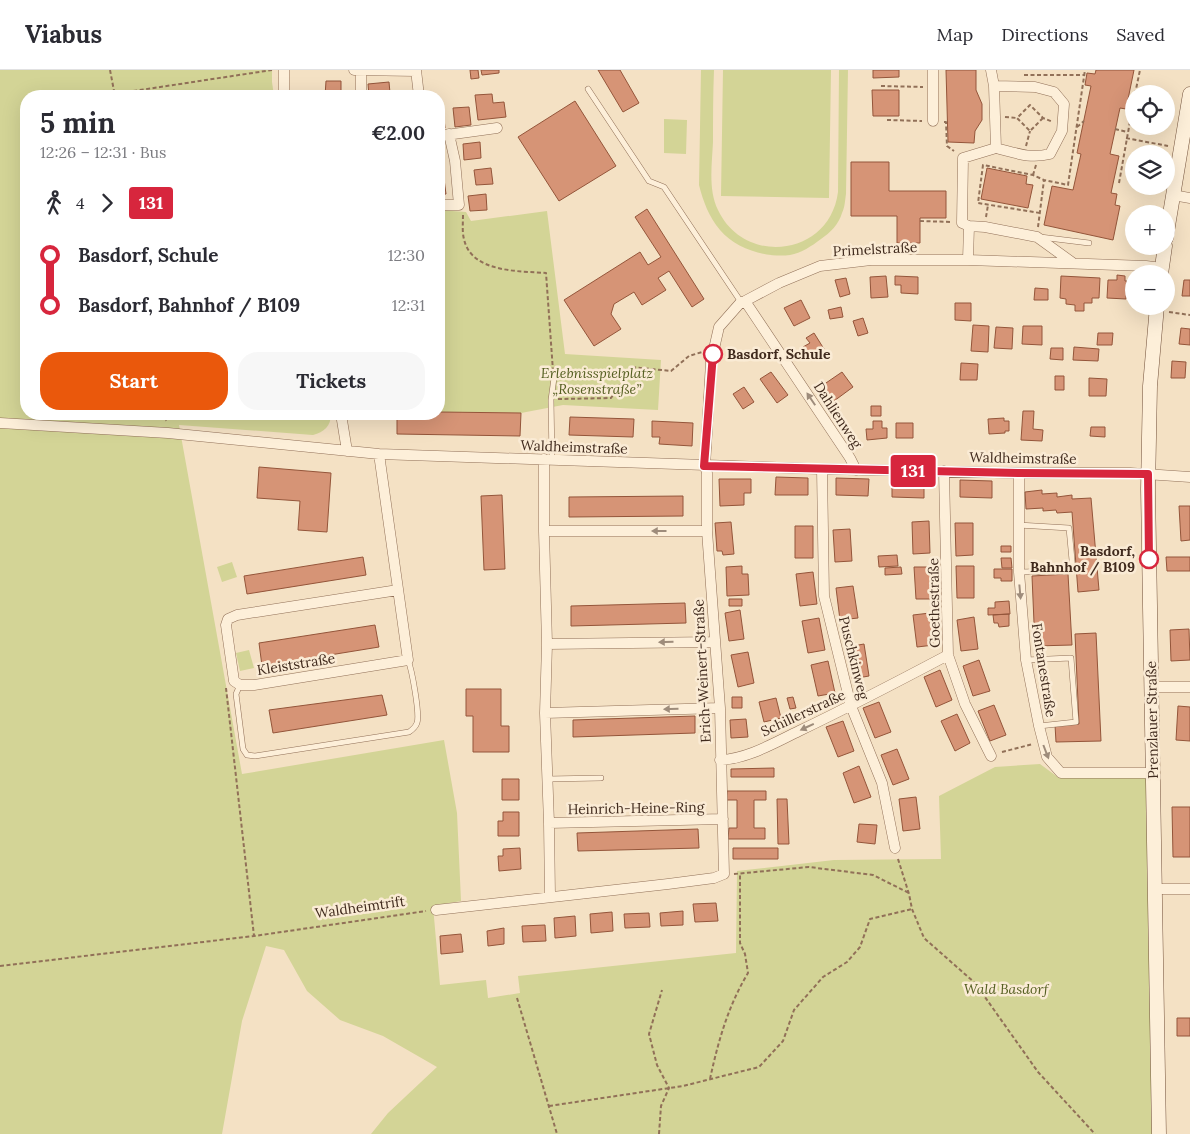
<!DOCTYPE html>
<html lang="en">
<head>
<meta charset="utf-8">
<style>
  body { margin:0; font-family:Lora,serif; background:#f7f7f7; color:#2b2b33; height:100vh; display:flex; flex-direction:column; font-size:19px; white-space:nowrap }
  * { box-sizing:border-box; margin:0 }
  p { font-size:16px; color:#7c7c81 }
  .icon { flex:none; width:28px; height:28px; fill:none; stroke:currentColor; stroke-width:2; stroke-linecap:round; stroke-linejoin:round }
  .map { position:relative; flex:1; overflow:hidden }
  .drawer { position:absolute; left:20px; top:20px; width:425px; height:330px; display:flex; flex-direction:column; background:#fff; border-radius:20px; box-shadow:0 5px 20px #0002 }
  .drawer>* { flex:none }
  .badge { padding:0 10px; border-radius:4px; font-size:18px; line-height:32px }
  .fabs { position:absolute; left:1125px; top:15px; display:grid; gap:10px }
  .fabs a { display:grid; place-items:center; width:50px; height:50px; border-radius:50%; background:#fff; box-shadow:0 5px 20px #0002; font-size:25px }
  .map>.badge { position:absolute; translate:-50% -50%; box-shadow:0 0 0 2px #fff }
  .legs { display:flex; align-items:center; gap:8px; height:55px; padding:0 20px; font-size:16px }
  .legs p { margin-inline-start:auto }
  .summary { display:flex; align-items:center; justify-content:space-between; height:85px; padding:0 20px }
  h1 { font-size:28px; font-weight:700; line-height:38px }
  .cta { display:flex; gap:10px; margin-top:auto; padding:10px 20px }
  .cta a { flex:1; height:58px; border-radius:20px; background:#ea580c; color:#fff; font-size:20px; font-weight:700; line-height:58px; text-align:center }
  .cta a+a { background:#f7f7f7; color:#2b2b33 }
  ul { padding:0 20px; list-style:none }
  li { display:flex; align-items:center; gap:18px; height:50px; font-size:19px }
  li i { display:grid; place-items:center; width:8px; height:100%; margin:0 6px; background:currentColor }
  li i::after { content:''; width:12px; height:12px; margin:-6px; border:4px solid; border-radius:50%; background:#fff }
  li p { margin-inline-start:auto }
  li:first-child i { background:linear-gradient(#0000 50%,currentColor 0) }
  li:last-child i { background:linear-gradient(currentColor 50%,#0000 0) }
  header { display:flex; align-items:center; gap:30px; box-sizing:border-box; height:70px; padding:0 25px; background:#fff; border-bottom:1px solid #e1e1e2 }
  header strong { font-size:24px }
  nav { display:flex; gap:28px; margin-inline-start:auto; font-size:18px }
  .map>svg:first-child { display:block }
  .green { fill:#d3d496 }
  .building { fill:#d69476; stroke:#94553a }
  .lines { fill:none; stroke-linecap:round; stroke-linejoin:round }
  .lane-casing { stroke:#917058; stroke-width:6 }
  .street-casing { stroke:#917058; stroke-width:11 }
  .secondary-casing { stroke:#73513b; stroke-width:15 }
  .path { stroke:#917058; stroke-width:2; stroke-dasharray:4 2.5; stroke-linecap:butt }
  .lane { stroke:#fdefd9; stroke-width:5 }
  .street { stroke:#fdefd9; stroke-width:10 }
  .secondary { stroke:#fdefd9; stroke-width:14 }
  .oneway { fill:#9e8c7b }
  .line-1-casing { stroke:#fff; stroke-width:11 }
  .line-1 { stroke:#d7263d; stroke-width:8 }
  .stop-1-dot { fill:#fff; stroke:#d7263d; stroke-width:2.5 }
  .labels { text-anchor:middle; stroke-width:5; stroke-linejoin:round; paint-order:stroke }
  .street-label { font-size:14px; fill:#402a1d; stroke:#faebd5 }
  .stop-label { font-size:14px; font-weight:bold; fill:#402a1d; stroke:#faebd5; text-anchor:start }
  .park-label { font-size:14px; font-style:italic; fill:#555f21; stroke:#faebd5 }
</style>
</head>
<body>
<header>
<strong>Viabus</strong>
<nav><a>Map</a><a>Directions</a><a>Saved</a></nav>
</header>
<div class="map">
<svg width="1190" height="1064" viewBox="0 0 1190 1064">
  <rect width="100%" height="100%" fill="#f4e1c4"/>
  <path class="green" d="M0 0H272V12L274 26H26V344H331C331 356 324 362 313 365L179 355 242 704 444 670 457 743 461 831 433 836 440 915 486 910 488 928 520 923 518 906 736 883 737 801 834 790 941 789 939 726 995 697 1040 694 1059 708H1148L1154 1064H371L388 1043 437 997 383 966 340 950 307 921 284 880 266 876 242 951 222 1064H0Z
    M701 0H714C713 24 713 48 713 72 712 94 708 120 718 140 745 197 830 186 838 122L839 0H848L846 124C845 130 845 137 842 143 839 154 830 163 821 169 812 176 801 183 790 185 766 188 736 179 720 160 709 147 703 131 699 115Z
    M723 0H831L829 128 721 126Z
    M664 49 687 50 686 84 664 83Z
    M439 140 466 142 471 151 547 141 565 284 661 290 658 340 563 335 521 343 439 342Z
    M232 492 237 507 222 512 217 497Z
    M249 580 254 598 240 601 236 583Z"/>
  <path class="building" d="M470 0H478L479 8 471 9Z
    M481 0H499V3L482 5Z
    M598 0H620L639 33 623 42Z
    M873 0H899V7L873 8Z
    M946 0H976V20L982 34V50L975 61 974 73 948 72Z
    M1096 0H1134L1126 39 1120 38 1110 84 1119 86 1111 123 1117 124 1115 135 1120 136 1113 170 1044 155 1052 116 1073 120 1081 84 1077 83 1091 16 1085 15 1087 3 1095 4Z
    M326 11H341V26H325Z
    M389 12 390 23H393V26H369L368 14Z
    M872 20H899V46H873Z
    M492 24 493 33 504 32 506 47 478 50 475 25Z
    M575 31 616 96 559 131 518 67Z
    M469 37 471 55 455 57 453 38Z
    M443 39 445 58 439 59V40Z
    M480 72 481 88 464 90 463 74Z
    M851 92H889V121H946V148H920V173H897V146H851Z
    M491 98 493 114 476 115 474 100Z
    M987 98 1027 106 1026 114 1033 115 1028 138 981 129Z
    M439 109H444L446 124 439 125Z
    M486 124 487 140 470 141 468 126Z
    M647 139 704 229 692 237 669 201 658 208 666 220 642 235 634 222 614 234 611 244 621 259 594 276 564 230 640 182 648 195 661 187 635 147Z
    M1117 205 1125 206V211H1127L1126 229 1107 228 1108 210H1117Z
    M886 206 888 227 871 228 870 207Z
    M895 206 918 207V224L901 223V215H895Z
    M1061 206 1100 208 1099 228H1092V233H1084V241H1075V235L1066 234V229L1060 228Z
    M846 208 850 224 840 227 835 210Z
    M1184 210H1190V226H1182Z
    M1035 218 1048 219V230H1034Z
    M801 230 810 248 794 256 784 238Z
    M955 233H971V251L955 250Z
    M841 237 843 247 830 249 828 240Z
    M863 248 868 263 858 266 853 251Z
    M973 255 989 256 988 282 971 281Z
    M1023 256H1042V275L1022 274Z
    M996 257 1013 258 1012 279 994 278Z
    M1181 258 1190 259V275L1179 274Z
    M814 263 824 279 810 288 803 277 810 273 806 268Z
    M1098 263H1113L1112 275H1097Z
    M1074 277 1099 279 1098 291 1073 290Z
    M1051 278H1063V290L1050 289Z
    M1172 291 1186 292 1185 308H1171Z
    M961 293 978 294 977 310H960Z
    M771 302 788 325 777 333 760 309Z
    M842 302 853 317 834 331 823 315Z
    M1055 306H1064V320H1055Z
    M1089 308 1107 309 1106 326H1089Z
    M744 317 754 332 743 339 733 324Z
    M871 336H881V346H871Z
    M1023 341H1034L1033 359 1043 360 1042 371 1021 370Z
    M439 342 521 343 520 366 397 364V344H439Z
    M570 347 634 349 633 367 569 365Z
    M1004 348V351H1009V361H1005V363L989 364 988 349Z
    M652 351 693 353 692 376 659 374 660 367H652Z
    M873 351H882V358H887V368L867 370 866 359H873Z
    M896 353H913V368H896Z
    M1091 357H1105V367L1090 366Z
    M259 397 331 403 327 462 298 460 300 431 257 428Z
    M776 407 808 408V425H775Z
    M836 408 869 409 868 426 836 425Z
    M719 409H751V423H744V435L720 436Z
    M892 410 924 411V428L892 427Z
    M960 410 992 411V428L960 427Z
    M1042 420V424L1057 423V427L1072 425V429L1091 428 1099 520 1078 522 1072 442 1057 443 1056 440 1043 441V438L1026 439 1025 422Z
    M502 425 505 499 484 500 481 426Z
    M683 426V446L569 447V427Z
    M1179 436H1190V470L1181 471Z
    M929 451 930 483 913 484 912 452Z
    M731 452 734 484 723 485 722 481H717L715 453Z
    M955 453H973V485L956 486Z
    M795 456H813V488H795Z
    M850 459 852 491 835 492 833 460Z
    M1001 476H1011V482H1001Z
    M897 485 898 496 879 497 878 486Z
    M363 487 366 505 247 524 244 506Z
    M1166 487H1190V501H1167Z
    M1001 488H1011L1012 498H1002Z
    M742 496V504H748L749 525 727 526 726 497Z
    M956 496H974V528H957Z
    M901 497 902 504 885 505V498Z
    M914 497H932L933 529H916Z
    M994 499H1012V511H1001V508H994Z
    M813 502 817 534 800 536 796 504Z
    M1068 504 1072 575 1035 576 1032 506Z
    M853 516 858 548 840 550 836 518Z
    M729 529H742V536H729Z
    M1009 531 1010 544 988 545V538H995V532Z
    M685 533 686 553 571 556V536Z
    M740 540 744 569 729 571 725 543Z
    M930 543 934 575 917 577 913 545Z
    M1009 544V556L999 557 998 553H994L993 545Z
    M974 547 978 579 961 581 957 550Z
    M819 548 825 580 808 583 802 551Z
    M375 555 379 577 262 596 259 573Z
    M1189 559 1190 590 1171 591 1170 560Z
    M1096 563 1101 671 1056 672 1055 655 1079 654 1075 564Z
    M864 574 869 606 852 609 847 577Z
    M748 582 754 613 738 617 731 585Z
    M979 590 990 621 973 626 963 596Z
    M828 591 835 623 818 626 811 595Z
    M940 600 952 630 936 637 924 607Z
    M466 619H501V656H509V682H473V646H466Z
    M382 625 387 645 273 663 269 640Z
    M732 627H742V638H732Z
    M793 627 796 638 790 639 787 628Z
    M776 628 781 648 764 652 759 632Z
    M879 632 891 662 875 668 863 638Z
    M994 635 1006 665 990 671 978 641Z
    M1178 636 1190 637V671L1176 670Z
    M957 644 970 673 955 681 941 651Z
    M695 646V663L573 667V650Z
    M746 649 748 667 731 668 730 650Z
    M843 651 854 681 838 687 826 657Z
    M897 679 909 709 893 715 881 685Z
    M859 696 871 727 854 733 843 703Z
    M774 698V707H731V699Z
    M502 709H519V730H502Z
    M727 721H766V730H754V758H765V769H728L729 758H737V730H726Z
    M916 727 920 759 903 761 899 729Z
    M777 729H787L789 774H778Z
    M1172 737H1190V787H1173Z
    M503 742H519V766H498V751H503Z
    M859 754 877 755 875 774 857 772Z
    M698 759 699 778 578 781 577 763Z
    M520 778 521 799 499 801 498 786H503V779Z
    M733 778H778V789H733Z
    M716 833 718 851 695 852 693 834Z
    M683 841V855L661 856 660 843Z
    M612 842 613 861 591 863 590 844Z
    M649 843 650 857 625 858 624 844Z
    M575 846 576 866 555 868 554 848Z
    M545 855 546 871 523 872 522 856Z
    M504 858V874L488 876 487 861Z
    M461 864 463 882 441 884 440 866Z
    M1177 948H1190V966H1177Z"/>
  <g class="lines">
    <g class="lane-casing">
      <path id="lane" d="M588 19 649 111 664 117 741 232
        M1040 167 1089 173
        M552 390 551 330 554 308
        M1018 455 1069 458 1073 501 1019 502
        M1026 590 1071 588 1076 652 1039 656
        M240 615 236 624 243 679 247 685 255 686 409 662C412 660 415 658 417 653 420 644 412 600 408 590
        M548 709 601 708"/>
    </g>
    <g class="street-casing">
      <path id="street" d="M284 0V26
        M354 0 416 1
        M361 0V26
        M416 0 419 26
        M994 16 1035 17 1054 22 1064 34 1062 61 1050 84C1029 89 1016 83 996 78
        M933 51V0
        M439 66 497 58
        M1173 125 1190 128
        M439 135H459L455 91 449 64
        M969 156 985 157 1037 167 1073 193
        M968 190 969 156 962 153 963 88 996 78 994 16 991 0
        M745 231 850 388 856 400
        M341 344 347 381
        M0 353 168 363 379 384 822 399 1019 403H1130L1190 407
        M379 384 408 590 254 615H240L234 611 226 555 228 549 237 545 398 520
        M544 389V461L547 574 545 643 549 753 550 826
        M822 399 824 526 851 636 882 713 895 778
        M944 401 948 585 965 634 991 686
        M1019 403V502L1026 590 1039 656 1047 687 1061 703H1152
        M544 461H707
        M547 574 715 572
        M1152 617H1190
        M545 643 720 638
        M720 690C747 689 774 673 799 661 849 637 899 611 948 585
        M549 753 723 749
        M1154 819H1190
        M436 840 668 814 714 808 724 804 720 638 707 461V403L705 396 711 292 719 257 741 232 745 231 779 213 820 196 871 190H968L1146 196 1162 198"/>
    </g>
    <g class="secondary-casing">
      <path id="secondary" d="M1166 168 1190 24
        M1161 204 1165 176
        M1157 236 1150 316 1148 419 1159 1064"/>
    </g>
    <path class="path" d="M110 0 115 26
      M1024 5H1084
      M881 16 923 17
      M114 24 272 0
      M1135 24 1140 0
      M1005 47 1017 48
      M1043 48 1030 61 1017 48 1030 35 1043 48 1053 52
      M887 50 922 51
      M944 52H946L947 76 954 81
      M1077 57 1084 51
      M1115 59 1127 62
      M1126 68 1168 76
      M1026 76 1030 61
      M1033 105 1036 95
      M1119 113 1134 29
      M1040 143 978 133 983 95 1033 105 1044 110
      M463 145C463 153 462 162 464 169 471 203 520 201 546 203L553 301
      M986 147 988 135
      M920 151 952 152
      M1038 157 1044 110 1068 115 1085 0
      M1169 242 1190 245
      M558 329 611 328 631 297 671 301 689 286 702 282
      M165 344 166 351
      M226 618 254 866
      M1002 682 1033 674
      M898 789 909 824 912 839 924 868 975 913 1038 1002 1095 1064
      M734 804 809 797 873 805 909 823
      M0 896 254 866 426 841
      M517 928 557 1064
      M710 1009C718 972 728 936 748 903L745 884 740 873V803
      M549 1036 683 1016 759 997 783 971 794 940 823 907 847 892 860 877 870 849 912 839
      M659 1064 661 1036 669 1018 657 995 649 964 662 920"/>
    <use href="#lane" class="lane"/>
    <use href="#street" class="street"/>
    <use href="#secondary" class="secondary"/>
  </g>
  <defs><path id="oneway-solid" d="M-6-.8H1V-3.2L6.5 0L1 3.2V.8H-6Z" transform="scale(1.25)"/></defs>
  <g class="oneway">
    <use href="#oneway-solid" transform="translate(811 329) rotate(-124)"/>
    <use href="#oneway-solid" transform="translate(659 461) rotate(-180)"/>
    <use href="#oneway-solid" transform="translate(1020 522) rotate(85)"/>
    <use href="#oneway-solid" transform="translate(666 572) rotate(179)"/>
    <use href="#oneway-solid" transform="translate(671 639) rotate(178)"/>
    <use href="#oneway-solid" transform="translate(807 657) rotate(155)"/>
    <use href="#oneway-solid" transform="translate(1046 682) rotate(69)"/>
  </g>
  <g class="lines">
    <g class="line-1-casing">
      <path id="line-1" d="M713 284 704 396 1019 403 1148 404 1149 489"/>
    </g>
    <use href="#line-1" class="line-1"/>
  </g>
  <g class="stop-1-dot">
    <circle cx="713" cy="284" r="9"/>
    <circle cx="1149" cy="489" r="9"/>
  </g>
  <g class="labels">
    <g class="street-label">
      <text transform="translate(875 179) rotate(-3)" y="5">Primelstraße</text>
      <text transform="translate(838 345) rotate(57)" y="5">Dahlienweg</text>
      <text transform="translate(574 377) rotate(2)" y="5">Waldheimstraße</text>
      <text transform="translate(1023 388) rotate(1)" y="5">Waldheimstraße</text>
      <text transform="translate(934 533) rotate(-91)" y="5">Goethestraße</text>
      <text transform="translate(854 588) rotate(76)" y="5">Puschkinweg</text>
      <text transform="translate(296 594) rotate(-9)" y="5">Kleiststraße</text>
      <text transform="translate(1044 600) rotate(81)" y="5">Fontanestraße</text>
      <text transform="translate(702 601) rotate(-93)" y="5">Erich-Weinert-Straße</text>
      <text transform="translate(803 643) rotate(-25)" y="5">Schillerstraße</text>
      <text transform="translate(1152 650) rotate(-91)" y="5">Prenzlauer Straße</text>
      <text transform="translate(636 738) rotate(-1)" y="5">Heinrich-Heine-Ring</text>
      <text transform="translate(360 837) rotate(-8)" y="5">Waldheimtrift</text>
    </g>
    <g class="stop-label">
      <text x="727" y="289">Basdorf, Schule</text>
      <text x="1135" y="486" text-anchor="end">Basdorf,<tspan x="1135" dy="16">Bahnhof / B109</tspan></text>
    </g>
    <g class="park-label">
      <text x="597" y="308">Erlebnisspielplatz<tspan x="597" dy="16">„Rosenstraße”</tspan></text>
      <text x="1006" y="924">Wald Basdorf</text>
    </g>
  </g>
</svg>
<div class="fabs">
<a><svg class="icon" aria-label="locate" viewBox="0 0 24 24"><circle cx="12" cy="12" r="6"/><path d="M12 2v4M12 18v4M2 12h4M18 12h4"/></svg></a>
<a><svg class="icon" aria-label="layers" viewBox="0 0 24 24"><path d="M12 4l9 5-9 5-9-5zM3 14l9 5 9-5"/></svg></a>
<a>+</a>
<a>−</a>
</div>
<b class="badge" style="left:913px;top:401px;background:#d7263d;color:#fff">131</b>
<section class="drawer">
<div class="summary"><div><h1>5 min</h1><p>12:26 – 12:31 · Bus</p></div><b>€2.00</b></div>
<div class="legs"><svg class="icon" aria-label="walk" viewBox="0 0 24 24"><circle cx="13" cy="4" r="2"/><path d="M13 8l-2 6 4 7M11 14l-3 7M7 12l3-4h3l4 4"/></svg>4<svg class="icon" aria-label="forward" viewBox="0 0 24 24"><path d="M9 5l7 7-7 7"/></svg><b class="badge" style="background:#d7263d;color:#fff">131</b></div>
<ul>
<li><i style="color:#d7263d"></i><b>Basdorf, Schule</b><p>12:30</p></li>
<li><i style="color:#d7263d"></i><b>Basdorf, Bahnhof / B109</b><p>12:31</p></li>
</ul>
<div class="cta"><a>Start</a><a>Tickets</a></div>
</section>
</div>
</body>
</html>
